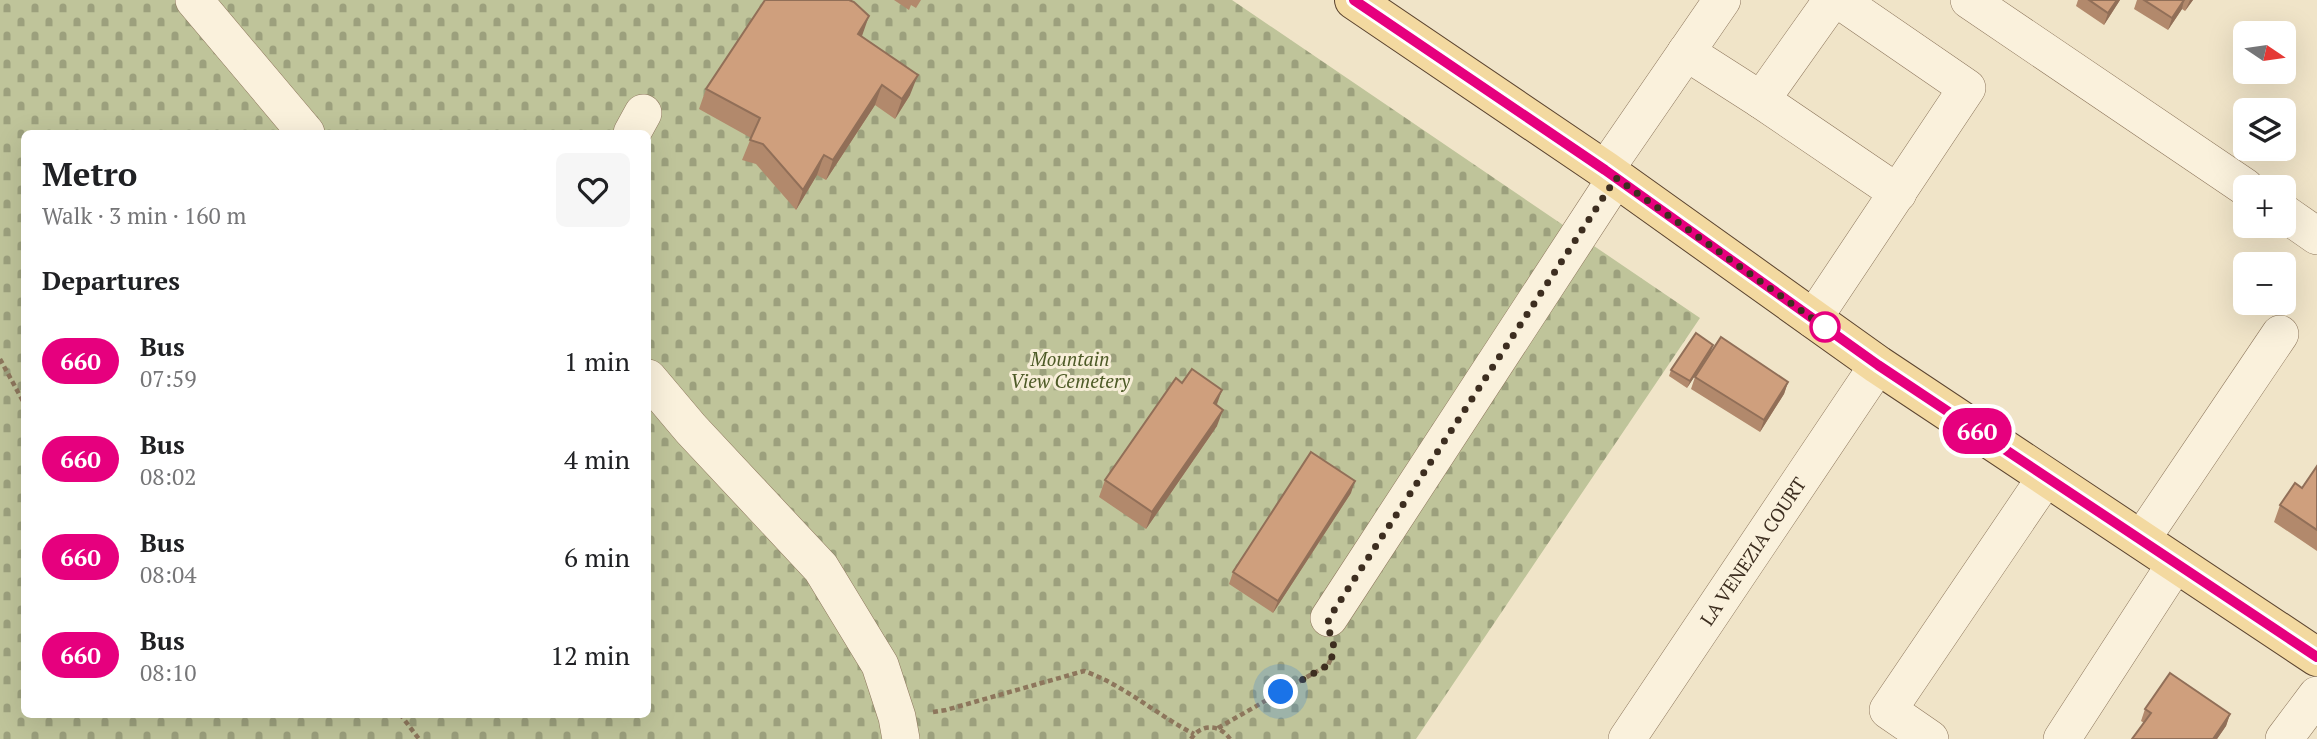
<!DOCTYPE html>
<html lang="en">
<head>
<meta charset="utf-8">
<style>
  body { margin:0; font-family:"PT Serif",serif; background:#f6f6f6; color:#202124; height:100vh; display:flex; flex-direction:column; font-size:26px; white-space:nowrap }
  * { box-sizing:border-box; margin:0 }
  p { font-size:23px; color:#757577 }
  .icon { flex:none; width:38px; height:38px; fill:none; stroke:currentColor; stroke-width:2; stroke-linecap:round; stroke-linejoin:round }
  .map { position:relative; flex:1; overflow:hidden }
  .sheet { position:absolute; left:21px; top:130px; width:630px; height:588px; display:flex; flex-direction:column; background:#fff; border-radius:10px; box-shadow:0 7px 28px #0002 }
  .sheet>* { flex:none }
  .badge { padding:0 14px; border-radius:23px; font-size:24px; line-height:46px }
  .needle { width:46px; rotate:103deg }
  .controls { position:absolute; left:2233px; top:21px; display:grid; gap:14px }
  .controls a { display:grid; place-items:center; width:63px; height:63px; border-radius:10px; background:#fff; box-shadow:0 7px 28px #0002; font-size:35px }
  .you { position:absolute; width:35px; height:35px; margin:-18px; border:5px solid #fff; border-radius:50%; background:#1a73e8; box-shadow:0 0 0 10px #1a73e833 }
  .map>.badge { position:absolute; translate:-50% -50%; box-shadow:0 0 0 4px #fff }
  h2 { padding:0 21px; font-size:26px; line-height:63px }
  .round { display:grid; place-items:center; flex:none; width:74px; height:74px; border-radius:10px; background:#f6f6f6 }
  .overview { display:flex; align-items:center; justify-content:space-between; height:119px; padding:0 21px }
  h1 { font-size:33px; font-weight:800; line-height:52px }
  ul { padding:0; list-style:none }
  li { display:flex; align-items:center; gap:21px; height:98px; padding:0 21px }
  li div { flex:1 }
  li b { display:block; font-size:26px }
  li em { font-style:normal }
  li .badge { min-width:77px; font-weight:700; text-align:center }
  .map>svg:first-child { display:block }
  .cemetery { fill:url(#cemetery-stones); fill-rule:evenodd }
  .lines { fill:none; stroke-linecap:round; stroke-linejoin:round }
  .minor-casing { stroke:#8d765c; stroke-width:38 }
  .major-casing { stroke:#5b4430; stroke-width:40 }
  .path { stroke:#8d765c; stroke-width:4.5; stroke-dasharray:5 3.5; stroke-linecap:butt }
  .minor { stroke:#faf1dc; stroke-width:37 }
  .major { stroke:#f3d9a0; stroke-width:38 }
  .wall { fill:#b2896c }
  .shaded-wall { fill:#916f58 }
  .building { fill:#cf9f7d; stroke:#916f58; stroke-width:2 }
  .line-casing { stroke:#fff; stroke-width:16 }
  .line { stroke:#e6007e; stroke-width:10 }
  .walk { stroke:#3d2e20; stroke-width:7; stroke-dasharray:0 12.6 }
  .stop-dot { fill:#fff; stroke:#e6007e; stroke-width:3.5 }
  .labels { text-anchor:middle; stroke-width:6; stroke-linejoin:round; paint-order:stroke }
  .park-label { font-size:19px; font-style:italic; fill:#4d5a26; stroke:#f7eed8 }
  .street-label { font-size:19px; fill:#3d2e20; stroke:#f7eed8 }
</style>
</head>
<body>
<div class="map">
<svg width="2317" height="739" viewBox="0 0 2317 739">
  <defs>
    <pattern id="cemetery-stones" width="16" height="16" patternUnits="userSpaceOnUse" patternTransform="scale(1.75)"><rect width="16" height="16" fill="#bfc49a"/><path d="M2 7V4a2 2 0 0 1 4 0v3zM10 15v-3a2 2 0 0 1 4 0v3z" fill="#9ca07d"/></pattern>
  </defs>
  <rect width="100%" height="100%" fill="#f0e4c8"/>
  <path class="cemetery" d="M0 0H1232L1700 318 1416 739H0ZM24 133H648V714H24Z"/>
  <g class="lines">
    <g class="minor-casing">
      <g id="minor">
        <path d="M194 0 306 133"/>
        <path d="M1832 0 1761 100 1898 193"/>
        <path d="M1969 0 2245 187"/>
        <path d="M1686 52 1761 100"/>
        <path d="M632 133 643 113"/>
        <path d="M1605 170 1722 0"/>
        <path d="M2284 213 2317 236"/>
        <path d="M1813 319 1967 88 1839 0"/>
        <path d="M648 378 691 429 821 568 880 665 897 717 901 739"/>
        <path d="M2141 540 2280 334"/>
        <path d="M1329 618 1616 178"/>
        <path id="s1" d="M1627 739 1878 365"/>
        <path d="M1930 739 1888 710 2046 477"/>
        <path d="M2062 739 2176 563"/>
        <path d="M2284 739 2317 695"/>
      </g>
    </g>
    <g class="major-casing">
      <path id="major" d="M1354 0 1605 170 1878 365 2317 657"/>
    </g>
    <path class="path" d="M0 359 24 403
      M933 712 946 710 1084 671C1124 685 1157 715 1194 734
      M400 714 419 739
      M1218 728 1328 665 1333 654
      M1191 739C1201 723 1220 724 1230 739"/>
    <use href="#minor" class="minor"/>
    <use href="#major" class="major"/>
  </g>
  <path class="wall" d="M894 0H921L916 8 911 5 909 10Z
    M2078 0H2120L2104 25 2076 6Z
    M2137 0H2193L2185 11 2182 9 2168 30 2134 9Z
    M862 37 910 95 895 119 875 105 826 180 817 175 796 210 756 164 742 160 751 138 699 109 706 89Z
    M1711 351 1687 388 1669 376 1671 370Z
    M1695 377 1788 382 1784 394 1760 432 1691 389Z
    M1217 405V426L1146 529 1099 497 1105 480Z
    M2317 466V551L2274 522 2280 505 2302 488Z
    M1351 493 1273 613 1229 584 1233 572Z
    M2145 709 2230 714 2226 726 2217 739H2132L2144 723 2141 721Z"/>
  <path class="shaded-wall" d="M2117 0H2120L2104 25 2108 13Z
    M2184 0 2182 9 2168 30 2172 18Z
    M2190 0H2193L2185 11Z
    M869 16 862 36 850 54 858 34Z
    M918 75 910 95 895 119 902 99Z
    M882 85 875 105 826 180 833 160Z
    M824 155 817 175 796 210 803 190Z
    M1713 345 1711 351 1687 388 1690 381Z
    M1788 382 1784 394 1760 432 1764 420Z
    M1222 390 1216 407 1214 403Z
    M1223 410 1217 426 1146 529 1152 512Z
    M1355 481 1351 493 1273 613 1278 601Z
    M2230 714 2226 726 2217 739H2213Z"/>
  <path class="building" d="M765 0H849L854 2 869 16 858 34 918 75 902 99 882 85 833 160 824 155 803 190 763 144 750 140 760 118 706 89Z
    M2089 0H2117L2108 13Z
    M2144 0H2184L2172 18Z
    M1696 333 1713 345 1690 381 1671 370Z
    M1721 337 1788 382 1764 420 1695 377Z
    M1192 369 1222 390 1214 403 1223 410 1152 512 1105 480 1176 378 1182 383Z
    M1311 452 1355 481 1278 601 1233 572Z
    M2317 466V530L2280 505 2295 483 2302 488Z
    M2170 673 2230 714 2213 739H2132L2151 713 2145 709Z"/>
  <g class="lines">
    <g class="line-casing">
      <path id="line" d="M1354 0 1605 170 1878 365 2317 657"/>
    </g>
    <use href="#line" class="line"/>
    <path class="walk" d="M1281 692 1328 665C1336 652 1335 640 1327 628L1329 618 1616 178 1834 334 1825 327"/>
  </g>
  <circle class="stop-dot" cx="1825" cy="327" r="14"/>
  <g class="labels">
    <g class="park-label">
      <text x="1070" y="366">Mountain<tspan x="1070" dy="22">View Cemetery</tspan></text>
    </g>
    <g class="street-label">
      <text dy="7" stroke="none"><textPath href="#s1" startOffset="226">LA VENEZIA COURT</textPath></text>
    </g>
  </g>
</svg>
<div class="controls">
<a><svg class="needle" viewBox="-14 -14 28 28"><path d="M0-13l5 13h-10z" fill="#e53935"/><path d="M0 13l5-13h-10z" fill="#757577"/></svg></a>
<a><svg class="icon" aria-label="layers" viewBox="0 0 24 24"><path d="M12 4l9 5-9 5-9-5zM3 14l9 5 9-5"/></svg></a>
<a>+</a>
<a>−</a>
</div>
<div class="you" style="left:1281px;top:692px"></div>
<b class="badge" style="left:1977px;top:431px;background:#e6007e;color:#fff">660</b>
<section class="sheet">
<div class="overview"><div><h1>Metro</h1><p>Walk · 3 min · 160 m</p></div><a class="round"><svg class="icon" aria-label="heart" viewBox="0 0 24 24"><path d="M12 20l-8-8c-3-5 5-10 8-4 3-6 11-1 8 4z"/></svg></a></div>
<h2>Departures</h2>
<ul>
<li><span class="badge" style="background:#e6007e;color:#fff">660</span><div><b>Bus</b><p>07:59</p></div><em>1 min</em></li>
<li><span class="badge" style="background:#e6007e;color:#fff">660</span><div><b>Bus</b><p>08:02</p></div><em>4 min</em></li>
<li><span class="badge" style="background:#e6007e;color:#fff">660</span><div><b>Bus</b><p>08:04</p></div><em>6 min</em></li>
<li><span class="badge" style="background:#e6007e;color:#fff">660</span><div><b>Bus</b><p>08:10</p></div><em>12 min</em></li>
</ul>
</section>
</div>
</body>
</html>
